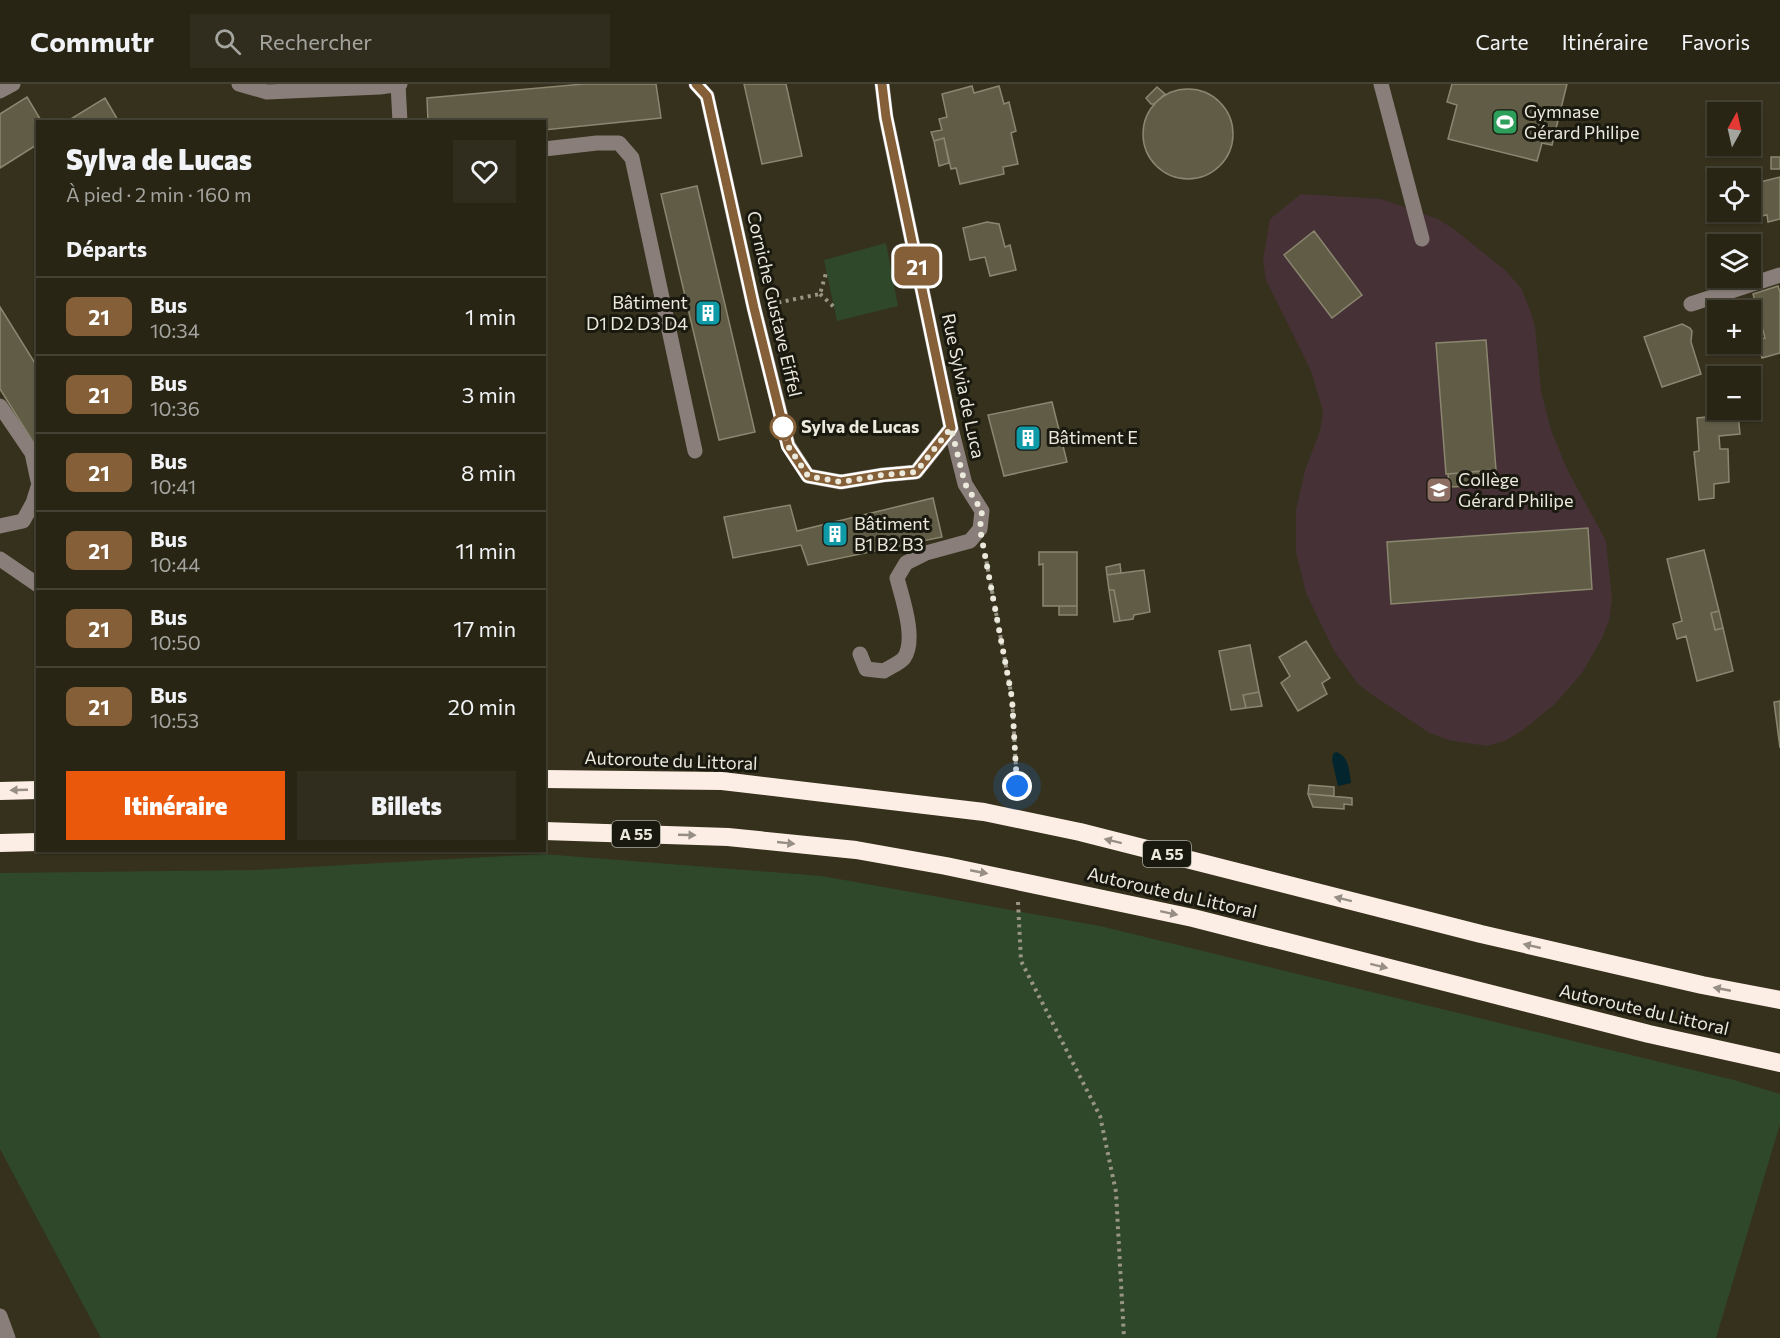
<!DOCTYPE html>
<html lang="fr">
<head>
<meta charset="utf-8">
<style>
  body { margin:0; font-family:Commissioner,sans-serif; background:#302d1e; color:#f1f3f6; height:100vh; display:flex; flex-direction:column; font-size:22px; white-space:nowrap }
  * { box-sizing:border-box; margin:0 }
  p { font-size:20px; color:#a5a5a0 }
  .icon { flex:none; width:33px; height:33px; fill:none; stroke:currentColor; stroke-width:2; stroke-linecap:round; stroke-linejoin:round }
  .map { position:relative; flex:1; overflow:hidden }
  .side { position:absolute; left:36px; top:36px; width:510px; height:732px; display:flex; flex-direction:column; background:#282515; border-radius:0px; box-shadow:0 2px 4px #0004,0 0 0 2px #444234 }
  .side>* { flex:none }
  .badge { padding:0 12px; border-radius:9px; font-size:21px; line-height:39px }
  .needle { width:39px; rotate:8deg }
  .buttons { position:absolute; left:1707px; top:18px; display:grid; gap:12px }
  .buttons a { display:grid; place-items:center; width:54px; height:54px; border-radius:0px; background:#282515; box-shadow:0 2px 4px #0004,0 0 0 2px #444234; font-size:30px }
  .you { position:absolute; width:30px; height:30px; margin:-15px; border:4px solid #fff; border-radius:50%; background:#1a73e8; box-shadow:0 0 0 9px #1a73e833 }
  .map>.badge { position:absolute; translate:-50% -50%; box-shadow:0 0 0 3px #fff }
  h2 { padding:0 30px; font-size:22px; line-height:54px }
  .round { display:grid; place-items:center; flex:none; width:63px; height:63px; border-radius:0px; background:#302d1e }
  .summary { display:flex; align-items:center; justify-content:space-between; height:102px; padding:0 30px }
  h1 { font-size:28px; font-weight:800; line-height:45px }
  .action { display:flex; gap:12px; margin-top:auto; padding:12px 30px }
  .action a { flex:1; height:69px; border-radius:0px; background:#ea580c; color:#fff; font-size:24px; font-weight:800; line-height:69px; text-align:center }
  .action a+a { background:#302d1e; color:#f1f3f6 }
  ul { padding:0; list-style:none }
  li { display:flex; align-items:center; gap:18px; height:78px; padding:0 30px; border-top:2px solid #444234 }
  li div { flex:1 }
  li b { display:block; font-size:22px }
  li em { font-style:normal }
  li .badge { min-width:66px; font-weight:700; text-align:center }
  header { display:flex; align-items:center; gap:36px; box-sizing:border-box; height:84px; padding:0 30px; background:#282515; border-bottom:2px solid #444234 }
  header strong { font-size:28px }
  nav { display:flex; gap:33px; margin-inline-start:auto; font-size:21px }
  .search { width:420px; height:54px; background:#302d1e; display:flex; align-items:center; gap:15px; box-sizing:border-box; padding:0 21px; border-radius:0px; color:#a5a5a0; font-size:22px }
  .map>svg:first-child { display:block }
  .education { fill:#463236 }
  .green { fill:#30482a }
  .water { fill:#03252e }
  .building { fill:#605c46; stroke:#8b866f; stroke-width:1.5 }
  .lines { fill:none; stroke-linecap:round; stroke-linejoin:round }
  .path { stroke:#989585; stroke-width:4; stroke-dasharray:3 4.5; stroke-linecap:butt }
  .minor { stroke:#897e79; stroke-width:15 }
  .highway { stroke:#fdeee5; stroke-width:18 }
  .oneway { fill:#978e85 }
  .line-casing { stroke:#fff; stroke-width:14 }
  .line { stroke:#845f38; stroke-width:9 }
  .walk { stroke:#ebe9dc; stroke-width:6; stroke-dasharray:0 10.8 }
  .stop-dot { fill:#fff; stroke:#845f38; stroke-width:3 }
  .labels { text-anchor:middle; stroke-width:6; stroke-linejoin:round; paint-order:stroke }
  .shield { fill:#1a1910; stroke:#acab9f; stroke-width:1.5 }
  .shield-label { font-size:16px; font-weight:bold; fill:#ebe9dc }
  .poi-label { font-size:18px; fill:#ebe9dc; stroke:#1a1910; text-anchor:start }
  .street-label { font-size:18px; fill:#ebe9dc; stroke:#1a1910 }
  .stop-label { font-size:18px; font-weight:bold; fill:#ebe9dc; stroke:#1a1910; text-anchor:start }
</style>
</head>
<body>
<header>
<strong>Commutr</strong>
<div class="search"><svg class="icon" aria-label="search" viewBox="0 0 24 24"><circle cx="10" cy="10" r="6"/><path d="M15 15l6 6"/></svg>Rechercher</div>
<nav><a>Carte</a><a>Itinéraire</a><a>Favoris</a></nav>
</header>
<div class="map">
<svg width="1780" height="1254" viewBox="0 0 1780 1254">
  <rect width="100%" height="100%" fill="#35311c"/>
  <path class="education" d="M1301 110 1381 115 1438 135 1455 146 1505 186 1521 204 1529 223 1535 242 1541 307 1551 346 1567 385 1606 457 1612 516 1609 537 1601 556 1582 589 1555 620 1523 646 1505 657 1487 662 1448 656 1428 648 1374 612 1358 600 1334 567 1306 509 1296 468V426L1305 386 1320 347 1323 327 1311 287 1266 196 1263 176 1270 135Z"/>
  <path class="green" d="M886 159 898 222 837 237 824 176Z
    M543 770 822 792 1100 842 1734 996 1780 1010V1040L1716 1254H101L0 1065V789L255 786Z"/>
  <path class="water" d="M1336 668C1349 672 1349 686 1351 699L1338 702 1332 676 1333 670Z"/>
  <path class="building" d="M584 0H656L661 34 544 46V38H428L427 14Z
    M744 0H786L802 72 762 80Z
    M1452 0H1567L1552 61 1542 59 1537 77 1448 55 1457 21 1447 18Z
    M972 2 974 9 999 2 1004 20 1009 18 1016 47 1011 49 1018 80 1003 83 1004 90 960 100 956 84 951 85 944 54 934 57 931 48 942 46 939 35 947 33 942 10Z
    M1157 3 1165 10 1154 20H1151L1146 14Z
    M1143 50a45 45 0 1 1 90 0a45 45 0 1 1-90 0Z
    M27 13 42 38H38V60L0 84V30Z
    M105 14 119 38H70L69 36Z
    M944 54 949 79 939 82 934 57Z
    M1771 73H1780V85H1771Z
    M1780 93V135L1768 138 1767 131 1740 136 1738 128H1750V105L1761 104 1760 98Z
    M697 102 755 348 719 356 661 110Z
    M987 138 999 140 1005 163 1010 161 1016 186 990 192 985 173 970 176 963 144Z
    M1314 147 1362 211 1332 234 1284 171Z
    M1778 202 1780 208V269L1762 274 1757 256 1765 254 1753 210Z
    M0 223 38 284V366L0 305Z
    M1682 240 1690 244 1692 247 1691 258 1701 290 1662 303 1644 253Z
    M1486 256 1496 386 1446 390 1436 259Z
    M1717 295 1718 311 1711 313 1707 298Z
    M1052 318 1067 378 1004 392 988 331Z
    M1738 330 1740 350 1719 352 1720 365H1728L1729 398 1714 400V414L1699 416 1694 368 1699 367 1697 334Z
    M1492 386 1494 401 1449 403 1448 390Z
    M933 414 942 453 808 481 801 461 733 474 724 433 790 421 797 447Z
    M1588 444 1592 505 1391 520 1387 458Z
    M1704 466 1719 527 1711 529 1715 546 1723 544 1733 587 1697 597 1686 552 1677 555 1673 540 1682 537 1667 475Z
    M1039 468H1077V522H1043V480L1039 481Z
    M1120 480 1121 489 1107 491 1106 483Z
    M1144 486 1150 528 1134 531 1133 535 1120 537 1114 506H1109L1107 491Z
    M1109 506H1114L1120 537 1114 538Z
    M1059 522H1077V531H1059Z
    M1719 527 1723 544 1715 546 1711 529Z
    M1306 557 1330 594 1322 599 1327 610 1298 627 1281 599 1290 592 1279 573Z
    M1250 561 1259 608 1243 611 1246 624 1231 626 1219 567Z
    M1259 608 1262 622 1246 624 1243 611Z
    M1780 617V664L1774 618Z
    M1309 701 1334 703V712L1308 710Z
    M1308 710 1352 714V721L1344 720V725L1313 723Z"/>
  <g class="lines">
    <path class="path" d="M820 210 834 223
      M771 220 820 210 826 189
      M985 470 1012 614 1017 702
      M1018 818 1021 877 1100 1032 1116 1108 1124 1254"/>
    <path class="minor" d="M239 0 267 8 380 3 400 0
      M398 0 400 38
      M696 0 707 12 754 224 788 361 808 392 841 398 883 391 916 388 951 344
      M1381 0 1422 155
      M0 7 13 0
      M544 65 597 59H619L632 74 695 367
      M1691 220 1780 191
      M0 322 32 369 38 397
      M0 442 23 437 33 419 38 403
      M0 475 38 501
      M860 570 866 585 884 587C890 583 900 579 904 574 917 555 902 514 897 494L906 479 926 469 970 457 980 445 982 427 965 400 951 344 886 33 882 0
      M0 1232 8 1254"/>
    <path class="highway" d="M544 695 722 697 984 728 1080 748 1481 850 1702 901 1780 916
      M0 707 38 706
      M544 747 728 753 856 766 946 782 1193 834 1649 950 1780 979
      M0 759 38 758"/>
  </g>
  <defs><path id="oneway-solid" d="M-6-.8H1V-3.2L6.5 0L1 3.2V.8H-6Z" transform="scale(1.5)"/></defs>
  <g class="oneway">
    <use href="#oneway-solid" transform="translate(19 706) rotate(178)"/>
    <use href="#oneway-solid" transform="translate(687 751) rotate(2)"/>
    <use href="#oneway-solid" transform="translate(1113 757) rotate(-166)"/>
    <use href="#oneway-solid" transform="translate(786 759) rotate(6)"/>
    <use href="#oneway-solid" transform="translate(979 788) rotate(11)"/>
    <use href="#oneway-solid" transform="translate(1343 815) rotate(-166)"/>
    <use href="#oneway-solid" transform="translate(1169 829) rotate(12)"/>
    <use href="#oneway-solid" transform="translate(1532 862) rotate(-167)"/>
    <use href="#oneway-solid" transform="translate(1379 882) rotate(14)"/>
    <use href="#oneway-solid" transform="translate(1722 905) rotate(-169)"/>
  </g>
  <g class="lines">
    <g class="line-casing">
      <path id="line" d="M696 0 707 12 754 224 788 362 808 392 841 398 883 391 916 388 951 344 886 33 882 0"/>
    </g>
    <use href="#line" class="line"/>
    <path class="walk" d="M783 343 788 362 808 392 841 398 883 391 916 388 951 344 965 400 982 427 980 445 1012 614 1017 702"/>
  </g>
  <defs>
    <g id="stadium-square" transform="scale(1.35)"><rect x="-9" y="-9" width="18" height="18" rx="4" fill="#2e9e5b" stroke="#1a1910"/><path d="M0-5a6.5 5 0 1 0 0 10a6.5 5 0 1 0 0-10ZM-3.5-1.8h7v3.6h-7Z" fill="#fff"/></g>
    <g id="building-square" transform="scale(1.35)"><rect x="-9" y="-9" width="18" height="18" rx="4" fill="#0f9aa8" stroke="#1a1910"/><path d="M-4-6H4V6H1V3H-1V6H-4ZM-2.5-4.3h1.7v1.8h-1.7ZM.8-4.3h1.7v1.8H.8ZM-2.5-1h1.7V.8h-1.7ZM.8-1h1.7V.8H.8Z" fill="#fff"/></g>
    <g id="school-square" transform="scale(1.35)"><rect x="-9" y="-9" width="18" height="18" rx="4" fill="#8d6e63" stroke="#1a1910"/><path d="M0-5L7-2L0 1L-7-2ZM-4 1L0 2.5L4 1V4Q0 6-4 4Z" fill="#fff"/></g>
  </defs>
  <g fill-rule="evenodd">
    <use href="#stadium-square" x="1505" y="38"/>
    <use href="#building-square" x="708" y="229"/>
    <use href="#building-square" x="1028" y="354"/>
    <use href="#school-square" x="1439" y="406"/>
    <use href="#building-square" x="835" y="450"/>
  </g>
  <circle class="stop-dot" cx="783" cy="343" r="12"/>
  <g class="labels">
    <g class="shield">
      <rect x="612" y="737" width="48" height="26" rx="4.5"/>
      <rect x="1143" y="757" width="48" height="26" rx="4.5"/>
    </g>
    <g class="shield-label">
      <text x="636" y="756">A 55</text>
      <text x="1167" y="776">A 55</text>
    </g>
    <g class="poi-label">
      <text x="1524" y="34">Gymnase<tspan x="1524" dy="21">Gérard Philipe</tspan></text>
      <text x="688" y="225" text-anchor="end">Bâtiment<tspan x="688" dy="21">D1 D2 D3 D4</tspan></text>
      <text x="1048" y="360">Bâtiment E</text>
      <text x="1458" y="402">Collège<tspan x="1458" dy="21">Gérard Philipe</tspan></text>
      <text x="854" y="446">Bâtiment<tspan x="854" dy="21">B1 B2 B3</tspan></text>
    </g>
    <g class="street-label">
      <text transform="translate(774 220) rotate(77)" y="6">Corniche Gustave Eiffel</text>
      <text transform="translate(963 302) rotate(78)" y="6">Rue Sylvia de Luca</text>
      <text transform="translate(671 677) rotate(2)" y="6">Autoroute du Littoral</text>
      <text transform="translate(1172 809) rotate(13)" y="6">Autoroute du Littoral</text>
      <text transform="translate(1644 926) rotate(13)" y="6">Autoroute du Littoral</text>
    </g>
    <g class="stop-label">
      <text x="801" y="349">Sylva de Lucas</text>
    </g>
  </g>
</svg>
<div class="buttons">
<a><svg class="needle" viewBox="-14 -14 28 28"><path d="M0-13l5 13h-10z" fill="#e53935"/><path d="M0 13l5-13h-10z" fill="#a5a5a0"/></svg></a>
<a><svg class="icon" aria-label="locate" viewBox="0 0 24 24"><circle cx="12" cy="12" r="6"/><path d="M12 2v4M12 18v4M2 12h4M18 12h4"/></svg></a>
<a><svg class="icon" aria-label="layers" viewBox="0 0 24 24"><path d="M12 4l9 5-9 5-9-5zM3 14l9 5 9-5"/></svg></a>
<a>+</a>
<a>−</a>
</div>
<div class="you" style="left:1017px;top:702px"></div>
<b class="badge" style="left:917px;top:182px;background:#845f38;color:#fff">21</b>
<section class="side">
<div class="summary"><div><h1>Sylva de Lucas</h1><p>À pied · 2 min · 160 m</p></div><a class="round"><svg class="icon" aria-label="heart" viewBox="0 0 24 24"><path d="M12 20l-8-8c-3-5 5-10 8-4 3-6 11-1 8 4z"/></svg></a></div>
<h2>Départs</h2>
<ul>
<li><span class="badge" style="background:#845f38;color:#fff">21</span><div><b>Bus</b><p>10:34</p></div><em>1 min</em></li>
<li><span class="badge" style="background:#845f38;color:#fff">21</span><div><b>Bus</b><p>10:36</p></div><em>3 min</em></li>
<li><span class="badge" style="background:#845f38;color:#fff">21</span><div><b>Bus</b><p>10:41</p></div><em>8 min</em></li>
<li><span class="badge" style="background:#845f38;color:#fff">21</span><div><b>Bus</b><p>10:44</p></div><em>11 min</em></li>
<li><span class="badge" style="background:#845f38;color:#fff">21</span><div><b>Bus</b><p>10:50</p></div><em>17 min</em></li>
<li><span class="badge" style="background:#845f38;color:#fff">21</span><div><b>Bus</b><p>10:53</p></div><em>20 min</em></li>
</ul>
<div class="action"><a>Itinéraire</a><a>Billets</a></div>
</section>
</div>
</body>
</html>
